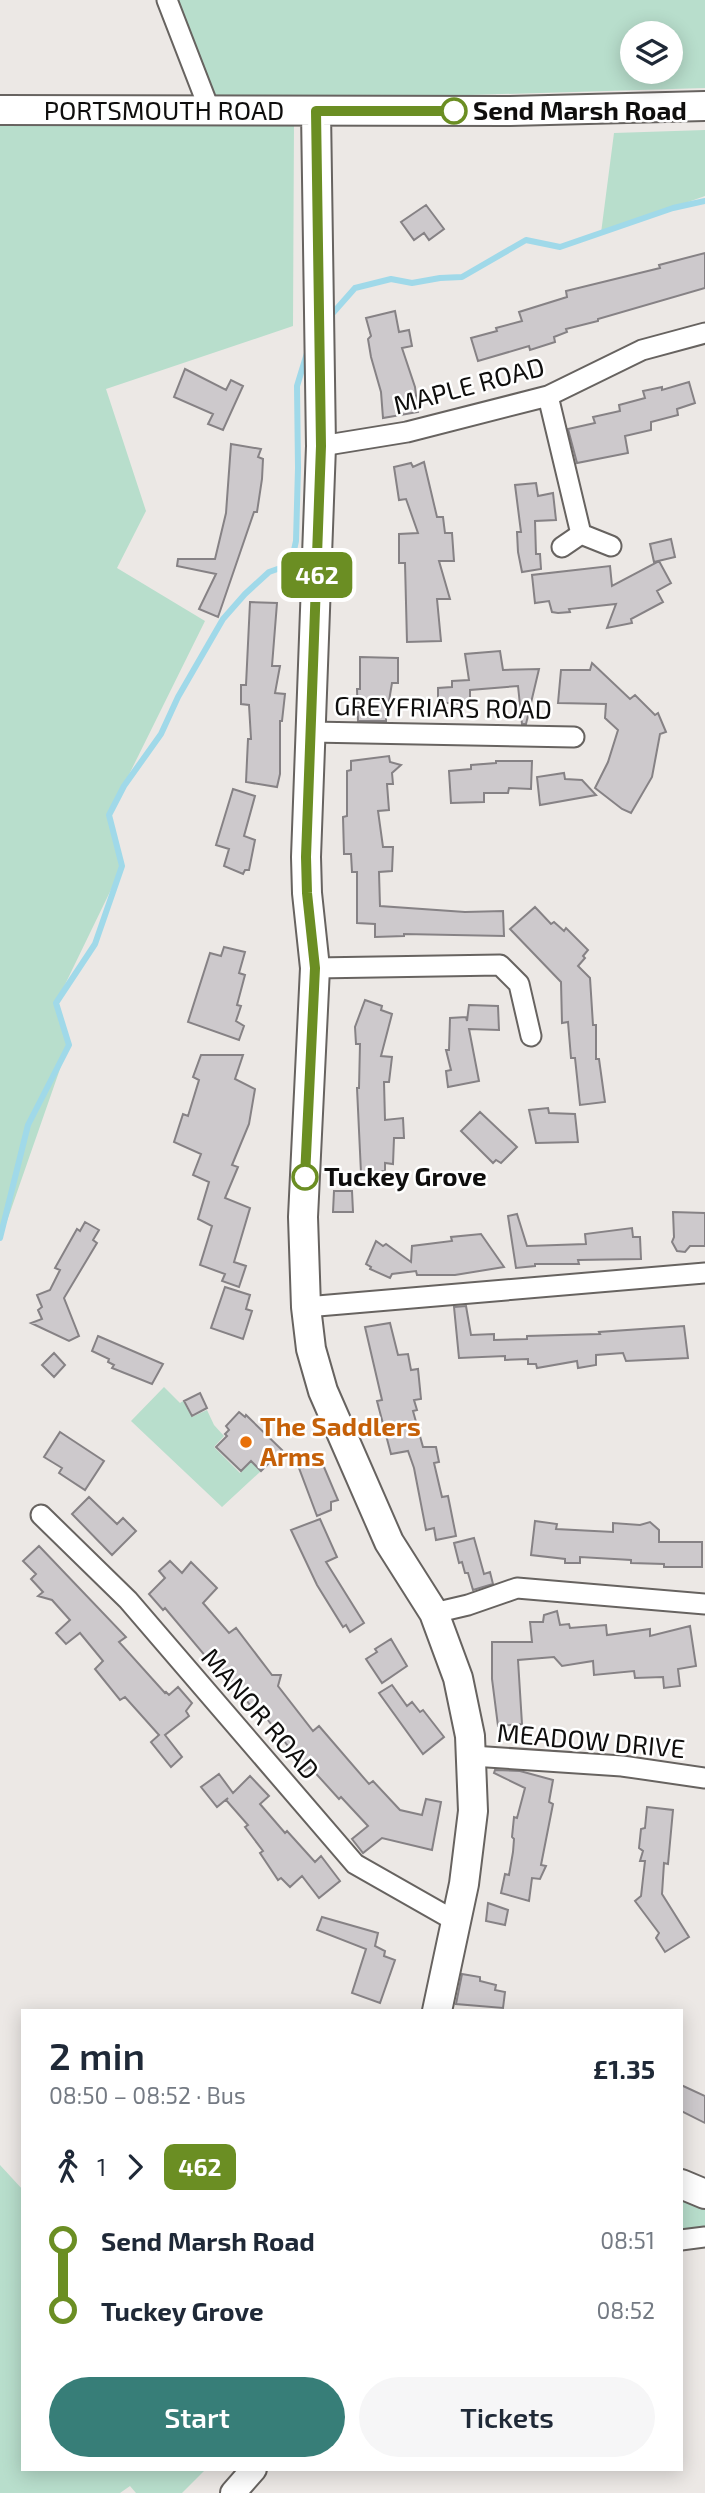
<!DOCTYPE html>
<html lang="en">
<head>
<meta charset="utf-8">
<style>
  body { margin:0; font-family:"Exo 2",sans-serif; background:#f6f6f7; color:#1f2937; height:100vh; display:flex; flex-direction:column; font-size:26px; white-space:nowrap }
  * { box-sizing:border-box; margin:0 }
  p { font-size:23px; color:#747a83 }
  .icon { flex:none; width:38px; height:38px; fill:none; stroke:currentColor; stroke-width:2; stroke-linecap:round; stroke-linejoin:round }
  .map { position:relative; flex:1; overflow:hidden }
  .details { position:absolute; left:21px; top:2009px; width:662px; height:462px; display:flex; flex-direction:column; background:#fff; border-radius:0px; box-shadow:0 4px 18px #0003 }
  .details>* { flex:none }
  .badge { padding:0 14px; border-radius:10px; font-size:24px; line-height:46px }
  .fabs { position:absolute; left:620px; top:21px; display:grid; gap:14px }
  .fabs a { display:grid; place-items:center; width:63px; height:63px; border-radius:50%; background:#fff; box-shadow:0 4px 18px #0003; font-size:35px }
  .map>.badge { position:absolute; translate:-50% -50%; box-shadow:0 0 0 4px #fff }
  .legs { display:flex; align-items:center; gap:10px; height:77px; padding:0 28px; font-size:23px }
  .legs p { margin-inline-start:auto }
  .headline { display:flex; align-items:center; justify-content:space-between; height:119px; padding:0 28px }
  h1 { font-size:38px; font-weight:600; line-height:52px }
  .cta { display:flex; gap:14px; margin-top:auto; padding:14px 28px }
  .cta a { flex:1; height:80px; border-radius:42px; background:#377e78; color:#fff; font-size:28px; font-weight:600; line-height:80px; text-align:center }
  .cta a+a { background:#f6f6f7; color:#1f2937 }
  ul { padding:0 28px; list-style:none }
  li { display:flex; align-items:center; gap:24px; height:70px; font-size:26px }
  li i { display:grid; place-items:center; width:10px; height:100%; margin:0 9px; background:currentColor }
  li i::after { content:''; width:18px; height:18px; margin:-9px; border:5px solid; border-radius:50%; background:#fff }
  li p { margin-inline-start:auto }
  li:first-child i { background:linear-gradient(#0000 50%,currentColor 0) }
  li:last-child i { background:linear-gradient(currentColor 50%,#0000 0) }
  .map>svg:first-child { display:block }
  .green { fill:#b8decc; fill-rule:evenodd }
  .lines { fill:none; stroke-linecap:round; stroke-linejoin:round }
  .stream { stroke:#a0d9e9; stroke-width:6 }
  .building { fill:#cdc9cc; stroke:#868285; stroke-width:2 }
  .minor-casing { stroke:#676360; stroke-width:23 }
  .tertiary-casing { stroke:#676360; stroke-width:28 }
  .secondary-casing { stroke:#676360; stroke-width:32 }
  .minor { stroke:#fff; stroke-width:19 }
  .tertiary { stroke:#fff; stroke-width:24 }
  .secondary { stroke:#fff; stroke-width:28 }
  .line-1-casing { stroke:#fff; stroke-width:16 }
  .line-1 { stroke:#6b8e23; stroke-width:10 }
  .stop-1-dot { fill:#fff; stroke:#6b8e23; stroke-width:3.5 }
  .food-dot { fill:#e8710a; stroke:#fff; stroke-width:2.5 }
  .labels { text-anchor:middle; stroke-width:5; stroke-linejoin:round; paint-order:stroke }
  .street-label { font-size:26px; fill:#0f0e0d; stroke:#fff }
  .stop-label { font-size:26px; font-weight:bold; fill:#0f0e0d; stroke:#fff; text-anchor:start }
  .food-label { font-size:26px; font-weight:bold; fill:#c56008; stroke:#fff; text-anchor:start }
</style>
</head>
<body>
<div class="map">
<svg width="705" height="2493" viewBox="0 0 705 2493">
  <rect width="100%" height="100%" fill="#ece8e5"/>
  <path class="green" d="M178 0H705V88L339 99 216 97ZM632 33H670V72H632Z
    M294 122 293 326 106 389 146 511 117 568 205 621 109 815 122 867 56 1003 68 1046 0 1241V125Z
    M705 130V196L601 233 614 133Z
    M164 1387 180 1403 183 1401 192 1417 207 1410 214 1425 224 1436 214 1447 240 1473 251 1462 261 1471 222 1507 131 1421Z
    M0 2165 23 2190V2469H206L182 2493H136L130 2486 120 2493H0Z
    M681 2195 705 2205V2227L681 2230Z"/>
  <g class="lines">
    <path class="stream" d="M326 317 332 314 355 288 391 279 412 283 440 278 462 277 526 240 560 247 673 208 705 201
      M0 1238 28 1125 69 1045 56 1003 95 944 122 866 109 815 124 786 161 734 178 697 223 619 245 594 269 572 286 566 292 559 296 541 298 468 297 386 308 350"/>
  </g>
  <path class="building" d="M426 205 444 229 429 240 424 233 414 240 401 222Z
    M705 253V288L598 319V321L566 329 567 332 554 337 555 342 530 350 529 346 478 361 471 338 497 331 496 328 522 321 519 312 567 297 566 291 660 268 659 265Z
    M395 311 399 332 409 330 412 346 402 348 415 387 418 412 383 418 381 392 371 357 368 339 371 336 366 318Z
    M185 369 226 390 231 380 243 386 223 430 208 424 213 414 174 397Z
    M689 382 695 403 677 409 678 415 651 422V430L625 436 628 453 577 463 568 429 595 423 593 417 620 411 619 405 645 398 643 391 662 387V390Z
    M231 444 261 449 258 457 263 459 262 479 257 512H254L218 617 199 609 216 574 177 566 178 559H215L226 513Z
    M424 462 437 517H443L445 533H452L454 561H439L450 599H437L441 641 407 642 405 563H399V534L418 533 406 499 399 500 394 467 411 463 413 467Z
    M536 483 538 496 553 493 556 520 535 521 536 554H540L541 569 522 572 518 552 517 532H521L515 485Z
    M671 539 675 557 654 562 650 544Z
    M659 561 671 583 657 591 663 602 631 619 632 623 607 628 616 604 569 609 570 612 558 613 552 612 549 601 535 603 532 575 610 566 612 586Z
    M250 602 277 603 272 666H280L275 693 285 694 282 721H280V774L277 787 246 782 248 739H251L249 705 241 704V685H246Z
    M500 651 503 670 539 669 526 724H522L518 686 470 690V705L438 702V688L452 687V681L469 680 465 654Z
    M360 657 398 658V683H392L389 701 386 703V721H358L357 689H360Z
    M592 663 630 699 635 695 655 715 658 713 666 732 660 734 652 777 631 813 622 809 595 788 608 762 618 730 605 718 606 704 558 703 561 670H590Z
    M389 756 390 762 401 765 392 773 393 784H387L389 810 378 811 383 847H393L392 871 379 872 380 906 465 912 503 911 504 936 404 934V936L375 937V924L357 923V872H352L351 854H344L343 817 347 816V771L351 770V761Z
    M496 761H532L531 789 509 788 508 793H484V802L451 803 449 771 471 769V765L496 763Z
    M564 773 565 779 582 780 596 795 540 805 537 777Z
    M233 789 255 796 244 836 255 840 249 870H245L243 874 224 866 229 849 216 845Z
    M535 907 551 924 554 922 564 931 566 928 588 950 583 956 585 958 578 966 590 978 593 1025H596V1059H599L605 1102 580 1105 575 1058H571L568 1022 562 1023 561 982 510 929Z
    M224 947 245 952 239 973 245 975 237 1005 241 1006 236 1021 244 1026 239 1040 188 1022 210 953 221 956Z
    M365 1000 382 1006 381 1010 392 1014 381 1056 392 1057 389 1082H384L385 1120 403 1118 404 1138H394L393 1164 385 1163V1171L361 1173 357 1088H359L360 1044H356L355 1027Z
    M469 1005 498 1006 499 1030 469 1029 479 1081 448 1087 446 1071 451 1070 446 1050H449L450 1018 466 1017 467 1021Z
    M201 1055H243L235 1079 255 1089 249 1124 232 1165 238 1167 225 1198 250 1208 234 1262 246 1266 239 1287 222 1281 225 1274 200 1265 212 1226 198 1219 209 1182 193 1175 201 1154 174 1142 183 1114 188 1116 199 1080 193 1077Z
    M548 1108 549 1113 575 1114 578 1142 536 1143 529 1110Z
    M480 1112 517 1147 501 1163 496 1160 493 1163 461 1131Z
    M334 1191H352L353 1212H333Z
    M673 1212 705 1213V1246H690L685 1252 677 1251 672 1242 674 1237Z
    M517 1214 527 1246 586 1244 585 1234 632 1228 633 1237H640L641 1259 578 1260 579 1264H535V1266L516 1268 508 1216Z
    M85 1222 99 1230 93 1240 97 1243 64 1298 79 1336 69 1341 31 1323 42 1319 38 1310 42 1307 37 1295 50 1290 60 1270 55 1268 77 1229 80 1231Z
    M481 1234 504 1267 455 1275H417L416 1271 392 1274 390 1278 370 1269 371 1267 366 1264 376 1241 383 1246 386 1244 411 1262 412 1246 452 1241 451 1237Z
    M225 1287 250 1295 246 1309 252 1311 243 1339 211 1328Z
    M466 1306 471 1335 494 1334V1340L527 1339V1336L600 1334 599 1332 684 1326 688 1358 626 1361 623 1353 596 1355V1365L578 1368 577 1361 537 1368 536 1364H528V1359L505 1360V1356L459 1358 454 1307Z
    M390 1323 398 1355 408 1354 411 1370 418 1369 421 1399 414 1400 417 1410 413 1411 423 1447H436L439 1462 434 1463 442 1497 448 1496 456 1536 436 1540 434 1528 426 1530 414 1468 408 1451 391 1454 377 1401 382 1400 365 1327Z
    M98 1336 163 1364 152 1384 112 1368 114 1365 108 1362 109 1359 92 1351Z
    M54 1353 65 1365 54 1377 42 1365Z
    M200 1393 207 1408 192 1416 184 1401Z
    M239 1412 245 1417 246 1415 282 1450 261 1471 251 1461 241 1471 216 1447 227 1436 225 1434 229 1430 226 1426Z
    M60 1432 104 1461 85 1490 59 1473 62 1468 44 1457Z
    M321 1460 338 1500 331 1502V1510L317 1516 299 1468Z
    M89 1497 117 1524 123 1518 136 1531 112 1555 72 1514Z
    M320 1519 337 1557 326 1562 364 1623 350 1632 346 1625 343 1627 317 1585 291 1530Z
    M535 1521 557 1524 556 1529 613 1532V1523L640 1525 650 1522 659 1530V1542H702V1567H664V1564L631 1563V1560L580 1557V1563H565V1559L531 1555Z
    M474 1538 484 1574 490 1572 493 1584 473 1590 468 1573H465L462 1562 459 1563 454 1543Z
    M39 1546 126 1637 119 1642 165 1693 166 1692 169 1695 178 1687 192 1703 186 1711 189 1716 165 1735 182 1757 171 1767 151 1742 159 1735 125 1697 120 1700 95 1669 103 1661 80 1633 66 1644 56 1633 70 1620 52 1600 38 1596 43 1592 31 1579 36 1574 23 1561Z
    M170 1561 182 1573 191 1562 217 1588 203 1603 229 1633 236 1628 272 1675H281L278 1686 313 1731 319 1726 369 1784 373 1781 400 1810 422 1815 426 1799 441 1802 432 1850 382 1838 363 1853 352 1839 368 1826 341 1797 339 1799 310 1767 304 1771 288 1752 291 1750 257 1706 253 1709 221 1667 217 1670 165 1608 163 1610 149 1594 165 1578 159 1571Z
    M557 1611 560 1625 569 1624 570 1628 606 1625 607 1635 650 1629V1636L690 1626 696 1666 678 1669 680 1686 664 1688 663 1677 635 1678 634 1671 594 1675 593 1661 562 1666 554 1657 518 1660 522 1724 498 1726 492 1679V1642H532L530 1622H543L544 1615Z
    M391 1639 407 1666 382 1683 366 1659 377 1652 375 1649Z
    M392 1685 407 1706 412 1702 420 1712 423 1710 444 1737 423 1754 379 1693Z
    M495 1770 520 1771 553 1780 549 1802 553 1804 541 1865 546 1866 540 1879 532 1878 529 1901 501 1893 505 1874 509 1875 513 1852 514 1839 512 1837 514 1817 517 1818 525 1788 494 1773Z
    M219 1774 233 1793 250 1776 269 1796 260 1804 285 1833 287 1831 315 1862 321 1856 340 1881 319 1898 302 1876 290 1887 281 1878 278 1880 260 1853 263 1851 245 1827 248 1825 226 1800 228 1798 217 1807 201 1787Z
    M647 1807 673 1810 668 1864 664 1863 662 1894 689 1937 665 1952 656 1938 659 1933 635 1901 641 1896 645 1861H640L643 1851 639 1848 641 1829 645 1828Z
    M488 1903 508 1910 505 1925 486 1921Z
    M322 1917 378 1933 375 1946 385 1951 384 1956 395 1960 380 2003 352 1993 366 1949 317 1930Z
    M462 1974 480 1977V1981L496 1985 495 1990 505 1992 503 2008 456 2004Z
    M681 2085 705 2096V2123L681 2111Z"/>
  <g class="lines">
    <g class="minor-casing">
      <path id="minor" d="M167 0 210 111
        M548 396 581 534
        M321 446 407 432 548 396 642 350 705 333
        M562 547 581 534 611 546
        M311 732 574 737
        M315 968 500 965 519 984 531 1036
        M306 1307 705 1273
        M41 1515 128 1600 355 1864 457 1922
        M434 1613 468 1605 517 1588 705 1604
        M472 1756 622 1766 705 1778
        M681 2240 705 2237"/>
    </g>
    <g class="tertiary-casing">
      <path id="tertiary" d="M233 2493 254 2469"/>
    </g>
    <g class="secondary-casing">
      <path id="secondary" d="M0 110 510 111 705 106
        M316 111 321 446 306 857 307 893 315 968 303 1217 306 1307 311 1349 323 1391 389 1542 434 1613 458 1678 470 1736 473 1811 464 1884 437 2011
        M681 2184 705 2194"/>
    </g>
    <use href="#minor" class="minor"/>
    <use href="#tertiary" class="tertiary"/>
    <use href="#secondary" class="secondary"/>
  </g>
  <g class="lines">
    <g class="line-1-casing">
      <path id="line-1" d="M305 1177 315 968 307 893 306 857 321 446 316 111H454"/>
    </g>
    <use href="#line-1" class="line-1"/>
  </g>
  <g class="stop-1-dot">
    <circle cx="454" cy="111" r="12"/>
    <circle cx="305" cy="1177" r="12"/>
  </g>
  <circle class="food-dot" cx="246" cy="1442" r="7"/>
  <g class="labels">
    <g class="street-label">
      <text x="164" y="120">PORTSMOUTH ROAD</text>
      <text transform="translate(469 386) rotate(-15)" y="9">MAPLE ROAD</text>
      <text transform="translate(443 708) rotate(1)" y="9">GREYFRIARS ROAD</text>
      <text transform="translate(260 1714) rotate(49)" y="9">MANOR ROAD</text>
      <text transform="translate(591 1741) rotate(5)" y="9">MEADOW DRIVE</text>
    </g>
    <g class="stop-label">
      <text x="473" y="120">Send Marsh Road</text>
      <text x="324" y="1186">Tuckey Grove</text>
    </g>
    <g class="food-label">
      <text x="260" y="1436">The Saddlers<tspan x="260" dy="30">Arms</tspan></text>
    </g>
  </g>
</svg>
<div class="fabs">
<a><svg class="icon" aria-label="layers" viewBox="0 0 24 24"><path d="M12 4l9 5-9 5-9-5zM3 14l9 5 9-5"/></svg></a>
</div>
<b class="badge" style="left:317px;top:575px;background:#6b8e23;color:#fff">462</b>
<section class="details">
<div class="headline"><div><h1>2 min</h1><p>08:50 – 08:52 · Bus</p></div><b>£1.35</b></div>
<div class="legs"><svg class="icon" aria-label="walk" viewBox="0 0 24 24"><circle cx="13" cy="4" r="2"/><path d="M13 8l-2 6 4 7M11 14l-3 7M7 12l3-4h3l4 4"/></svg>1<svg class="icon" aria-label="forward" viewBox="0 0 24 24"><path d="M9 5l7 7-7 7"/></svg><b class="badge" style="background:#6b8e23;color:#fff">462</b></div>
<ul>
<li><i style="color:#6b8e23"></i><b>Send Marsh Road</b><p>08:51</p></li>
<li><i style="color:#6b8e23"></i><b>Tuckey Grove</b><p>08:52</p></li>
</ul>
<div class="cta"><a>Start</a><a>Tickets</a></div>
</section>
</div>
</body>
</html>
